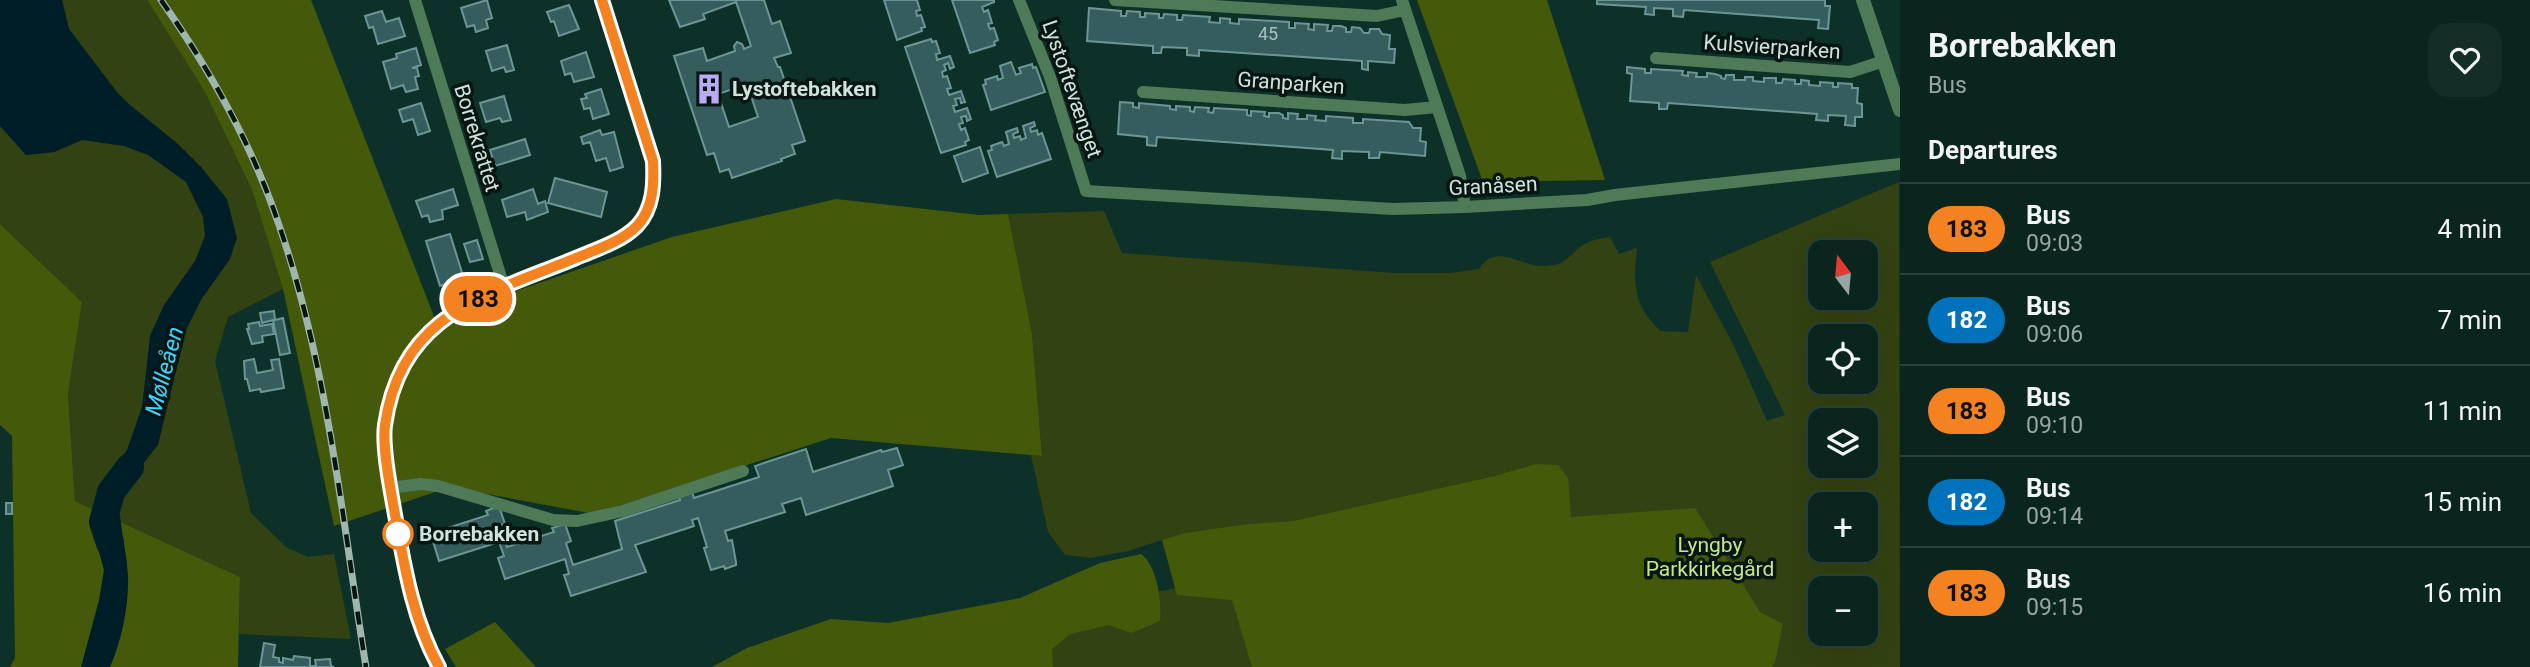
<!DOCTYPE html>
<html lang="en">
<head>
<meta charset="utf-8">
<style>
  body { margin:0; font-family:Roboto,sans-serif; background:#132d27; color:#f1f3f6; height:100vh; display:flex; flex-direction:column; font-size:26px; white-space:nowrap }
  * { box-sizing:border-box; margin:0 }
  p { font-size:23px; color:#99a5a4 }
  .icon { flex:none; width:38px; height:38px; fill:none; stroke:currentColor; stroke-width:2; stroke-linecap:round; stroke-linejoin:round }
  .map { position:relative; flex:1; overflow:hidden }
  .details { display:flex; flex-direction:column; background:#0a251e; width:630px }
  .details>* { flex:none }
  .badge { padding:0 14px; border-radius:23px; font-size:24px; line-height:46px }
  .needle { width:46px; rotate:344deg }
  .tools { position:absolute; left:1808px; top:240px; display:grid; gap:14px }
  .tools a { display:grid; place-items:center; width:70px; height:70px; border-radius:14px; background:#0a251e; box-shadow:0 7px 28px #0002,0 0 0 2px #2a423c; font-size:35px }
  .map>.badge { position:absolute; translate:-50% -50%; box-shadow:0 0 0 4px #fff }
  h2 { padding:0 28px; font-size:26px; line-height:63px }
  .round { display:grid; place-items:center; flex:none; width:74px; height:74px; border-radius:21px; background:#132d27 }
  .headline { display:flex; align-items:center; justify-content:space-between; height:119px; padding:0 28px }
  h1 { font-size:33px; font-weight:700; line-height:52px }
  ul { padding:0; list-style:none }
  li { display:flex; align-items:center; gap:21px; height:91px; padding:0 28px; border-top:2px solid #2a423c }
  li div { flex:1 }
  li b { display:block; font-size:26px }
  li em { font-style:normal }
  li .badge { min-width:77px; font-weight:700; text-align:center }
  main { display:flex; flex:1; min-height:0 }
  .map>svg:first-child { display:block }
  .green { fill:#334212; fill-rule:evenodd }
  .forest { fill:#445a0a }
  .water { fill:#001e28 }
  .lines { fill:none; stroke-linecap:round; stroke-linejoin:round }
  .river { stroke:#001e28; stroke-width:28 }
  .building { fill:#355d5e; stroke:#6c9595; stroke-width:2; fill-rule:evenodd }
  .minor { stroke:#4f7a57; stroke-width:12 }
  .tertiary { stroke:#4f7a57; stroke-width:14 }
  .rail-casing { stroke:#9fb6ae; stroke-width:7 }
  .rail { stroke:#071612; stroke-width:4.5; stroke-dasharray:13; stroke-linecap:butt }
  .line-casing { stroke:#fff; stroke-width:16 }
  .line { stroke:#f58220; stroke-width:10 }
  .stop-dot { fill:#fff; stroke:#f58220; stroke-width:3.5 }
  .labels { text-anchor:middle; stroke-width:7; stroke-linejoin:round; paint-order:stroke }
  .number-label { font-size:18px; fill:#a8c1bc }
  .street-label { font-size:21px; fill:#cfe2db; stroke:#071612 }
  .poi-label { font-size:21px; font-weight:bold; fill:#cfe2db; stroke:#071612; text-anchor:start }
  .stop-label { font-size:21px; font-weight:bold; fill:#cfe2db; stroke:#071612; text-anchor:start }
  .park-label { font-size:21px; fill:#c4e782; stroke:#071612 }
  .water-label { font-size:23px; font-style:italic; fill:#3fd2fc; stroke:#071612 }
</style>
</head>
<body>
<main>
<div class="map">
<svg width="1900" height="667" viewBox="0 0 1900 667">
  <rect width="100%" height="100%" fill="#0d3128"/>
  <path class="green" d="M62 0H147L205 92 252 190 283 289 228 317 215 361 251 513 286 547 308 557 334 554 351 639 239 634 240 577 75 501 68 394 82 302 0 224V126L26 155 54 152 82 140 116 91 69 29Z
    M1899 182 1900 667H882L1116 599 1245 576 1535 464 1494 476 1293 521 1247 524 1184 533 1128 551 1091 558 1065 555 1048 532 1031 455 1042 456 1032 333 1008 214 1104 211 1122 253 1394 273H1450L1479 269C1496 242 1520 266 1542 266 1572 266 1568 251 1589 242 1596 239 1604 238 1610 237L1619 254 1637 248C1633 283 1633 306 1661 331L1688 332 1696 275 1734 346 1767 421 1785 415 1710 262ZM1820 252H1866V298H1820ZM1820 336H1866V382H1820ZM1820 420H1866V466H1820ZM1820 504H1866V550H1820ZM1820 588H1866V634H1820Z"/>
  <path class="forest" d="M147 0H311L435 319 672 237 836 199 979 215 1008 214 1032 333 1042 456 831 438 594 514 450 487 334 526 283 289 252 190 205 92Z
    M1417 0H1547L1605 180 1483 182Z
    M0 224 82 302 68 394 75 501 240 577 238 667H10L15 658 12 436 0 425Z
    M1535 464 1558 465 1568 478 1571 517 1695 508 1760 612 1783 624 1775 662 1772 667H1252L1232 600 1177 595 1162 540 1184 533 1247 524 1293 521 1494 476Z
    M1141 554C1157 565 1162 602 1160 621L1131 633 1109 625 1070 634 1052 649 1053 667H712L747 648 831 619 888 623 1020 598 1100 563Z
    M495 622 536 667H456L445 649Z"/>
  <path class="water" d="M0 0H62L69 29 116 91 130 105 178 144 201 167 227 199 237 238 230 259 201 300 186 330 158 445 127 484 121 503 100 495 103 482 127 450 142 407 150 336 164 305 195 261 205 236 203 217 186 182 148 155 124 146 82 140 54 152 26 155 0 126Z
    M96 504 120 515C122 535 127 556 128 576 129 605 122 640 110 667H81L99 600 104 570 91 523Z"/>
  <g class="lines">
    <path class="river" d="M110 543 103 522 111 492 130 467"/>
  </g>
  <path class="building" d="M487 0 492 18 486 20 488 28 476 32 474 25 467 27 461 8Z
    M669 0H764L772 24 780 21 791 53 774 58 778 67H780L805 141 792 145 795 154 781 159 782 161 732 178 729 169 720 172 714 153 707 155 674 56 703 48 707 61 735 51 734 46 737 42 742 44 744 49 751 46 736 2 703 14 705 19 680 27ZM747 84 758 117 729 127 718 94Z
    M884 0H917L920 10 916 11 917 16 921 15 925 27 921 28 922 31 897 40Z
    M952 0H994V2L982 7 984 12 988 10 992 23 988 24 990 29 994 28 998 40 994 42 995 45 970 53Z
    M1597 0H1825V6H1830L1828 29 1818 28 1819 20 1684 10 1683 17 1673 16V9L1654 8V15L1645 14 1646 7 1597 4Z
    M569 5 579 29 559 36 554 21 551 22 547 12Z
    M1089 8 1121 11V16H1126L1127 11 1140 12V17H1145V13L1159 14V18H1163L1164 14 1177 15V20H1182L1183 15 1210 17 1209 22 1220 23V18L1230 19V23L1239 24V19L1289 22V28H1295V23L1309 24 1308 29 1314 30V24L1328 25 1327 31H1332L1333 26H1341L1346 28V32H1351L1352 27 1360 28 1364 33H1369L1370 29H1379L1382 34 1390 35 1389 49H1395L1394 63 1368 61V70L1362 69V61L1199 50V56L1187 55V48L1162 47 1161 53H1153V46L1087 41Z
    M382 11 386 22 399 18 405 36 378 44 373 27 369 28 365 16Z
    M931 39 932 42 936 41 940 53 936 54 937 60 950 56 954 67 950 69 948 63 944 65 946 70 942 72 943 77 947 76 951 88 947 89 949 95 961 91 965 102 961 103 960 98 955 99 957 105 953 106 955 112 967 108 971 119 967 121 966 116 961 117 963 123 959 124 961 130 965 128 969 140 965 142 966 145 941 153 905 47Z
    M507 45 514 70 506 72 504 67 492 71 486 51Z
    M416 48 421 65 412 68H417L419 76 415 77 418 89 406 92 403 85 391 89 383 62 397 58 396 54Z
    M586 52 594 77 574 82 571 73 565 75 561 61Z
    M1011 62 1016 75 1021 73 1019 68 1032 64 1033 68 1036 67 1045 92 991 110 983 85 986 84 985 80 997 76 998 80 1003 78 1000 66Z
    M1627 67 1645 69V73H1651V69L1683 71 1682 75 1688 76V72L1697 73 1696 77H1707V73L1715 74 1721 76V78L1725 79 1726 75H1734V80H1745V77H1753V81L1764 82V78H1776V83H1782L1783 79 1795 80V84H1801V80L1809 81V85L1820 86V82L1833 83V87H1838V83L1852 84V88H1858L1857 103 1862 104V117H1855V126L1845 125 1846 116 1828 115V121L1816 120 1817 114 1668 103 1667 109H1659V103L1630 101 1632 74 1627 73Z
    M601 89 609 114 593 119 590 108 584 109 581 99 587 98 585 94Z
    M504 96 511 120 502 122 500 118 486 122 480 103Z
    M1120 102 1133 103V107L1139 108V103L1170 106V109L1176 110V106L1190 107V111L1194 112 1195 107 1209 108 1208 112 1213 113 1214 108 1247 110V115L1251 116V111L1265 112 1264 116 1269 117V113H1279L1283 115V118L1288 119V113L1298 114 1297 119H1307V115L1316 116 1315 120 1326 121V116L1353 118V123H1363V119L1409 122 1413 128H1421L1420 141 1426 142 1425 156 1380 152 1379 158H1369V152L1342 151V159L1332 158 1333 150 1157 137 1156 146 1147 145V137L1118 134Z
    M421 103 430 131 418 135 413 119 403 122 399 110Z
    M1034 122 1035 126 1030 128 1031 132 1037 130 1038 135 1042 133 1051 159 997 177 988 151 992 150 991 146 1002 142 1004 146 1009 144 1006 132 1017 128 1018 132 1013 134 1014 138 1020 136 1021 140 1026 138 1023 126Z
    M600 130 602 135 614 132 623 167 610 171 606 158 596 161 590 142 583 144 581 137Z
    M525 139 530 155 495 166 490 150Z
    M980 147 988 173 963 182 954 156Z
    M555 178 607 192 601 217 548 203Z
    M453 189 458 205 442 210 443 219 430 222 428 215 422 217 416 201Z
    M533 189 538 204 545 201 548 212 527 220 525 212 507 217 502 200Z
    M450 234 464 279 440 286 426 241Z
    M477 240 483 259 470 262 464 244Z
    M274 311 275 320 283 318 290 353 280 355 273 320 262 323 260 313Z
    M259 322 260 326 272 324 274 334 262 336 263 342 252 344 247 329H249L248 324Z
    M254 359 257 373 273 370 271 360 279 359 284 388 261 392 260 389 250 391 247 379H245L244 361Z
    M897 448 903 465 888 470 893 486 806 515 801 498 782 504 785 512 725 531 728 541 732 540 736 562V565L725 569 724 566 711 570 704 548 707 547 698 518 692 520 694 526 635 545 646 572 571 596 564 575 569 574 565 559 505 579 498 558 504 556 499 542 439 561 433 541 441 538 438 531 488 515 486 511 499 506 505 524 500 525 507 547 554 532 552 528 565 524 571 541 566 543 573 565 622 549 615 521 680 500 679 496 692 492 694 498 759 477 755 466 806 449 813 472 881 450 882 452Z
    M6 503H12V514H6Z
    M264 643 275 645 273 657 279 658V662L283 663V658L293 660 294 656 310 658V666H316L315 660 330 659 331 666 334 667H260Z"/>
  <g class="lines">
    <path class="minor" d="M415 0 504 287
      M1019 0 1050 77 1086 191 1393 209 1465 207 1587 200 1615 195 1900 164
      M1115 0 1377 16 1405 10
      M1402 0 1460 176 1465 207
      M1656 58 1850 72 1884 61
      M1143 92 1405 110 1437 107
      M390 488 421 484 438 486 553 520 577 521 623 511 743 471"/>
    <path class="tertiary" d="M1863 0 1900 110
      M439 667C412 618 404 564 394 509 390 488 382 446 385 425 401 314 487 294 576 258 597 249 621 242 637 226 654 208 654 183 653 161L602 0"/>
    <g class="rail-casing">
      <path id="rail" d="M161 0C210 70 252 144 279 225 328 367 342 519 366 667"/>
    </g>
    <use href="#rail" class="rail"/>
  </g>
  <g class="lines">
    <g class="line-casing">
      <path id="line" d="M439 667C412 618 404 564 394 509 390 487 382 446 385 425 401 313 486 295 576 258 597 249 621 242 637 226 654 208 654 183 653 161L602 0"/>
    </g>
    <use href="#line" class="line"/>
  </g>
  <defs>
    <g id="building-bare" transform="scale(2.415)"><path d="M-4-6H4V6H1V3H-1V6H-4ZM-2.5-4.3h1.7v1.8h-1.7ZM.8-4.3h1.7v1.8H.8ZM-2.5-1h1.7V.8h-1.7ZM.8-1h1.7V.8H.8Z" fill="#bbaaf6" stroke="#071612" stroke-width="2.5" paint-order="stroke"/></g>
  </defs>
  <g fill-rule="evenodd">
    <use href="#building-bare" x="709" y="89"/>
  </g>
  <circle class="stop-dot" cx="398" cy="534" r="14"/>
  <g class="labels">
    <g class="number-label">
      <text x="1268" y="40">45</text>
    </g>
    <g class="street-label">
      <text transform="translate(1772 47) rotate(4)" y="7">Kulsvierparken</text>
      <text transform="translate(1291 83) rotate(4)" y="7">Granparken</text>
      <text transform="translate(1072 89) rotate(71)" y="7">Lystoftevænget</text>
      <text transform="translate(477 138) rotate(73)" y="7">Borrekrattet</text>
      <text transform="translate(1493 186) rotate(-3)" y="7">Granåsen</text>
    </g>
    <g class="poi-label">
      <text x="732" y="96">Lystoftebakken</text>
    </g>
    <g class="stop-label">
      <text x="419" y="541">Borrebakken</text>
    </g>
    <g class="park-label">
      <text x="1710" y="552">Lyngby<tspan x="1710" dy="24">Parkkirkegård</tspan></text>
    </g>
    <g class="water-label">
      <text transform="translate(164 371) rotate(-75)" y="8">Mølleåen</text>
    </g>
  </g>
</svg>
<div class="tools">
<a><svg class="needle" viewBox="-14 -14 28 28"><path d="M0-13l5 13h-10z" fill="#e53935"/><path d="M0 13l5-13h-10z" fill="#99a5a4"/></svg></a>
<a><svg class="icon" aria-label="locate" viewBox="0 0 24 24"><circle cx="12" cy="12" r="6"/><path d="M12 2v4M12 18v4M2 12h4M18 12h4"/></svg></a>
<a><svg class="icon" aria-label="layers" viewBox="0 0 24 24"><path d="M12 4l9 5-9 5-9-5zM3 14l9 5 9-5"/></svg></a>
<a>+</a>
<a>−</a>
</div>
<b class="badge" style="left:478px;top:299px;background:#f58220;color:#111">183</b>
</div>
<section class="details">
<div class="headline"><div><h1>Borrebakken</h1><p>Bus</p></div><a class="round"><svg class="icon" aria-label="heart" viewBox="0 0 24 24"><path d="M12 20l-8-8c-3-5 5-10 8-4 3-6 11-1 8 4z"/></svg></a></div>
<h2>Departures</h2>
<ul>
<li><span class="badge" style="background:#f58220;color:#111">183</span><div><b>Bus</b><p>09:03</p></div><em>4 min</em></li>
<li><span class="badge" style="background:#0072bc;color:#fff">182</span><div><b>Bus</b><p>09:06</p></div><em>7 min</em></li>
<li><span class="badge" style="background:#f58220;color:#111">183</span><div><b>Bus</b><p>09:10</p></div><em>11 min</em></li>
<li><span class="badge" style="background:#0072bc;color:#fff">182</span><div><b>Bus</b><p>09:14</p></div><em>15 min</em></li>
<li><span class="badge" style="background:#f58220;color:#111">183</span><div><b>Bus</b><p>09:15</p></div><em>16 min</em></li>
</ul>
</section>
</main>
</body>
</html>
